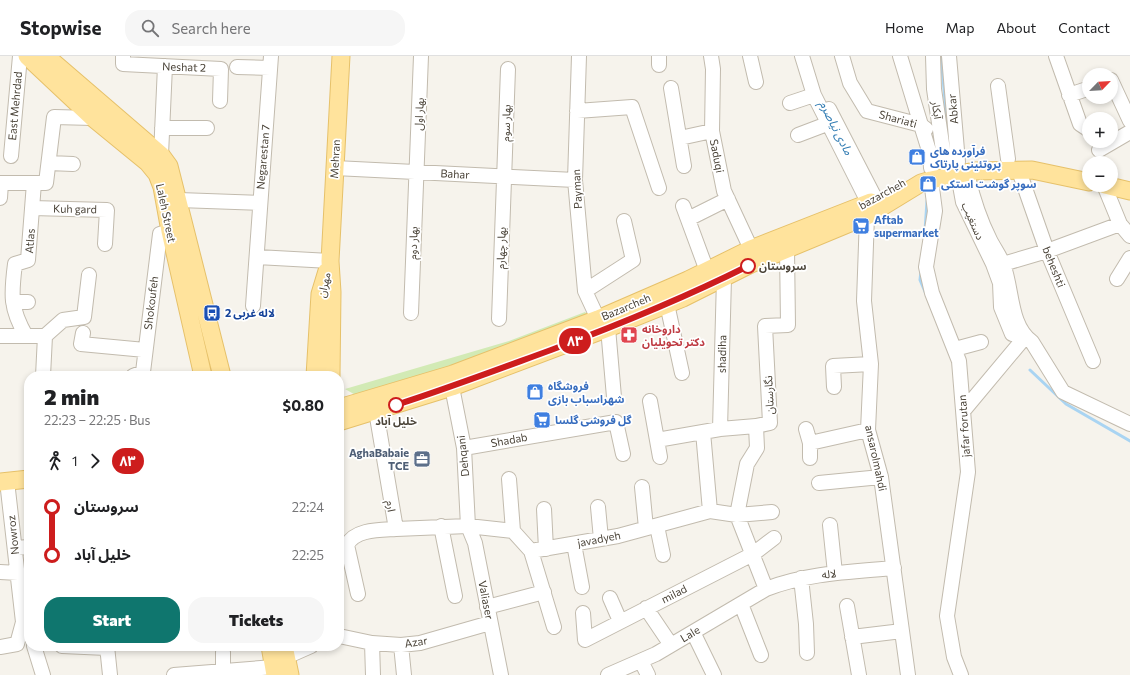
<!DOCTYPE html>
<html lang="en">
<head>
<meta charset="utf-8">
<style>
  body { margin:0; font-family:Commissioner,"Noto Sans Arabic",sans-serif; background:#f6f6f6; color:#202124; height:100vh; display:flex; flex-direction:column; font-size:15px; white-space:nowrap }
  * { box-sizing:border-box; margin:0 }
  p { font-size:13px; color:#757577 }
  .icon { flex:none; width:22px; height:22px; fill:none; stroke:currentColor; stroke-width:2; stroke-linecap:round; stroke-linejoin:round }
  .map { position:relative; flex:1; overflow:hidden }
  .details { position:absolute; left:24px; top:315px; width:320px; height:280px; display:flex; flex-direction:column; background:#fff; border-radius:16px; box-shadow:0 2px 6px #0003 }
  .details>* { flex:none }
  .badge { padding:0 8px; border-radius:13px; font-size:14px; line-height:26px }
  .needle { width:26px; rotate:65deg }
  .buttons { position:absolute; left:1082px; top:12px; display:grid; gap:8px }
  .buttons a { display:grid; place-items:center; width:36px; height:36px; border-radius:50%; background:#fff; box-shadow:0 2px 6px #0003; font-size:20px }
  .map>.badge { position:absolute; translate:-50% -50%; box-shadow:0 0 0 2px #fff }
  .legs { display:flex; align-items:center; gap:6px; height:44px; padding:0 20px; font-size:13px }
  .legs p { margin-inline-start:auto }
  .head { display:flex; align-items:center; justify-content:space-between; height:68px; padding:0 20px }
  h1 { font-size:22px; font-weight:800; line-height:30px }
  .button { display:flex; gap:8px; margin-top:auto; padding:8px 20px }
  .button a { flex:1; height:46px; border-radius:16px; background:#0f766e; color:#fff; font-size:16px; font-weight:800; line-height:46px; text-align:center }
  .button a+a { background:#f6f6f6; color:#202124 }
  ul { padding:0 20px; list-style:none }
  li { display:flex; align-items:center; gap:14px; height:48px; font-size:15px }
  li i { display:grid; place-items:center; width:6px; height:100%; margin:0 5px; background:currentColor }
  li i::after { content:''; width:10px; height:10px; margin:-5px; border:3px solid; border-radius:50%; background:#fff }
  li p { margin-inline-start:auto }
  li:first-child i { background:linear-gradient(#0000 50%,currentColor 0) }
  li:last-child i { background:linear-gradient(currentColor 50%,#0000 0) }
  header { display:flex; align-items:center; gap:24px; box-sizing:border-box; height:56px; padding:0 20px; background:#fff; border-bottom:1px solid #e0e0e0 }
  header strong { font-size:19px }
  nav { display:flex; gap:22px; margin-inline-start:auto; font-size:14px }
  .search { width:280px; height:36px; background:#f6f6f6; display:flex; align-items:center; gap:10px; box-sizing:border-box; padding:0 14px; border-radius:16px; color:#757577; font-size:15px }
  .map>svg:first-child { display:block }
  .green { fill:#d2eab5 }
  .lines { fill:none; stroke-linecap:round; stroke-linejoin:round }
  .stream { stroke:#a9d4f2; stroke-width:3 }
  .minor-casing { stroke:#c2bbae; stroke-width:16 }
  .major-casing { stroke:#e6c16a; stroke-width:19 }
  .minor { stroke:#fff; stroke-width:14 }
  .major { stroke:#ffe39c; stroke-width:17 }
  .line-1-casing { stroke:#fff; stroke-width:9 }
  .line-1 { stroke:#cd1d1d; stroke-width:6 }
  .stop-1-dot { fill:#fff; stroke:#cd1d1d; stroke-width:2 }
  .labels { text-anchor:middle; stroke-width:3.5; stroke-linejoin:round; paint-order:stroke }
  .street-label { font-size:11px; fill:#4b4439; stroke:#fff }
  .shop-label { font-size:11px; font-weight:bold; fill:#366cbe; stroke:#fff; text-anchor:start }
  .stop-label { font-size:11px; font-weight:bold; fill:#4b4439; stroke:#fff; text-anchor:start }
  .transit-label { font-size:11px; font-weight:bold; fill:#164399; stroke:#fff; text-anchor:start }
  .health-label { font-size:11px; font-weight:bold; fill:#be3a42; stroke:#fff; text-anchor:start }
  .service-label { font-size:11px; font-weight:bold; fill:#4e5e75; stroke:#fff; text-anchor:end }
  .water-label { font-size:12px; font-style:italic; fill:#2e7ab2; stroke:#fff }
</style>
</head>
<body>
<header>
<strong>Stopwise</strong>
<div class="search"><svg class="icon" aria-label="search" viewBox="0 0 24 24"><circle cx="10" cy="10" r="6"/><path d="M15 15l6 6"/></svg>Search here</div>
<nav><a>Home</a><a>Map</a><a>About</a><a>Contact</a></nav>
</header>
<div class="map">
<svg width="1130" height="619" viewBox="0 0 1130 619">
  <rect width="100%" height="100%" fill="#f6f3ec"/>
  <path class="green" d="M585 256 591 263 359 341 345 333 509 285Z"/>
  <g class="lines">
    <path class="stream" d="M941 0 949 88
      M925 175 927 145
      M921 215 920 224 926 238
      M1030 314 1066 348 1130 385"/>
    <g class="minor-casing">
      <path id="minor" d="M123 0V8L221 13 220 45
        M579 0 575 124 585 235 598 263
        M711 0 713 13 712 75 724 135 751 193
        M750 0 756 26
        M802 0 814 39 868 146 875 142 829 53
        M842 0 850 27 867 55 921 69 930 98 931 112
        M900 0 921 69 926 73
        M933 0 934 33 945 108
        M949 0 958 106
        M1056 0 1080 68 1089 74
        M659 9V0
        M237 11 270 12
        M1111 24 1130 65
        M998 30 1008 103
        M671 32 684 110
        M1069 39 1087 33
        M790 47 814 39
        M577 55 632 51 659 132
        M162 72H207
        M798 79 827 68
        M680 82 712 75
        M1099 94 1130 76
        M161 99 165 10
        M11 100 20 0
        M49 107 73 108
        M335 112 575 124
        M1019 115 1047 195 1093 305
        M931 124 935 155 926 211 932 237 959 305 968 416 947 560 954 601 961 619
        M0 127H34
        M1104 129 1120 168 1130 180
        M0 142 1 127
        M179 144 260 147
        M683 150 707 215
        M32 152 107 154 105 188
        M867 160 864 245 871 308 868 374 881 421 908 619
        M688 163 728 143
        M257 201 330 205
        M1003 208 1047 195 1120 168
        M1117 223 1130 202
        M585 235 633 204 624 165
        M13 246H28
        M667 248 682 317
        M253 250 271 0
        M411 257 421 0
        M499 263 508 13
        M608 272 614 341
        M83 277 81 288 145 294
        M0 280H45L63 264 84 261 89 219
        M26 280C10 252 11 239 15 208L28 204 34 127H46L54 61 93 62
        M1025 281 1012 278 1001 251 1000 227 993 208 963 146 959 124 961 117 968 121C973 143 980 164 990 184 994 192 1000 200 1003 208 1013 234 1009 269 1032 286L1063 336 1130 368
        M955 293 981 286
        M43 320 45 280
        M133 320 143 316 160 178 170 175
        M452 331 464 392 468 470 475 487 501 619
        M834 331 833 310 871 308
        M650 345 660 401
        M964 354 1025 281
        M376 355 396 473 468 470 513 475 531 495 618 480 710 455 737 459 772 456
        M720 373 724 222
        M806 373 810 387V402
        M703 376 710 455
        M657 384 720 373 756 370
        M810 387 868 374
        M464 392 616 366 623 398
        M509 423 513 475
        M7 425 23 566 29 579
        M819 427 881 421
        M642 431 646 472
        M598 451 601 483
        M544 453 546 493
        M830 469 835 517
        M441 470 455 540
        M657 470 663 499
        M574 488 582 531
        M347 489C355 473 380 474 396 473
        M339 491 347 489 358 538
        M15 492 29 491
        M531 495 554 571
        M0 516 18 517
        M801 522 806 568 807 597
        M766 533 737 459 747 408 757 392 756 370 770 367 765 270 788 269 787 193
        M610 542 620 565
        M741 548 761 599
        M847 550 859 619
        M487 551 544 536
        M646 552 671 589
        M583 557 585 584 753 498 774 482
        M693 576 714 619
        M339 580 372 587
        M852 581 902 575
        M401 589 404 619
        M34 590 43 619
        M62 590 107 592
        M107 590 110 619
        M0 591 17 588 23 566
        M286 601 311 590
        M641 605 648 619
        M223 615V596
        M174 619 274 611
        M373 619 372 587 401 589 420 587 490 567
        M608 619 656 598 766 533C807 517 850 516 894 512"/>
    </g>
    <g class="major-casing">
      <path id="major" d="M27 0 93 62 148 107 157 118 162 131 170 175 203 320
        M46 0 161 99 169 110 222 320
        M1105 129 1130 135
        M315 320 320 238 327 215
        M331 320 332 236 330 205 341 0
        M339 352 453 318 598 263 688 224 751 193 871 146
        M339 366 452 331 608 272 683 242 751 208 867 160 921 127 931 124 975 115 1032 114 1089 126
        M0 426 29 423
        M270 590 275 619
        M284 590 290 619"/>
    </g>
    <use href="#minor" class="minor"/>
    <use href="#major" class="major"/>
  </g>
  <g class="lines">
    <g class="line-1-casing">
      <path id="line-1" d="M396 349C449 332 499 313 551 294 618 269 684 242 748 210"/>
    </g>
    <use href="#line-1" class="line-1"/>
  </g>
  <defs>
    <g id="shop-square" transform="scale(0.9)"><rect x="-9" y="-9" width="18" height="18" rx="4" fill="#3f7fe0" stroke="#fff"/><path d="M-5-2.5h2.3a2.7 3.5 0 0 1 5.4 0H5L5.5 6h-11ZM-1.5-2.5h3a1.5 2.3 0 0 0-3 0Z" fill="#fff"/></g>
    <g id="supermarket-square" transform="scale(0.9)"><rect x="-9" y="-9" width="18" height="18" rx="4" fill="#3f7fe0" stroke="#fff"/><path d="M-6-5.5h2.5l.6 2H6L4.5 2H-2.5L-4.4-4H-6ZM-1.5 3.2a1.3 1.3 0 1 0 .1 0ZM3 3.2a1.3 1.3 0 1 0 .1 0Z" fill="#fff"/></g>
    <g id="bus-square" transform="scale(0.9)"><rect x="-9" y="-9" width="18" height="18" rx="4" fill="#1a4fb4" stroke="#fff"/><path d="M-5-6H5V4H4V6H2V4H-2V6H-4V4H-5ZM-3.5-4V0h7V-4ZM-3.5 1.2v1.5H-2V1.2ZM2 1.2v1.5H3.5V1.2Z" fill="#fff"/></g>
    <g id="pharmacy-square" transform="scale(0.9)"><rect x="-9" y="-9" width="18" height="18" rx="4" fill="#e0444e" stroke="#fff"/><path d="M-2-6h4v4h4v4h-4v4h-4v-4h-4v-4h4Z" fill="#fff"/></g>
    <g id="office-square" transform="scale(0.9)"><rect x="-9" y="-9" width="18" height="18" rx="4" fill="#5c6f8a" stroke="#fff"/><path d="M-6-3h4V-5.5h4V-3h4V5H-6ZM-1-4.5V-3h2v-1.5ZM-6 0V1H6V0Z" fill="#fff"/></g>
  </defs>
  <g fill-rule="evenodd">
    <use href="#shop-square" x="917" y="101"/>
    <use href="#shop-square" x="928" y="128"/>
    <use href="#supermarket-square" x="861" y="170"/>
    <use href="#bus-square" x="212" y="257"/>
    <use href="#pharmacy-square" x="629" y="279"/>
    <use href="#shop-square" x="535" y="336"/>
    <use href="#supermarket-square" x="542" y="364"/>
    <use href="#office-square" x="422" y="403"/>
  </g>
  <g class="stop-1-dot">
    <circle cx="748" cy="210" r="7"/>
    <circle cx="396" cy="349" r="7"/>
  </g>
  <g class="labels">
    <g class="street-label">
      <text transform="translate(184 11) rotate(2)" y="4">Neshat 2</text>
      <text transform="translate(15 50) rotate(-85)" y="4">East Mehrdad</text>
      <text transform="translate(953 53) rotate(-95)" y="4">Abkar</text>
      <text transform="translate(937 54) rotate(82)" y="4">آبکار</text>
      <text transform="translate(419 58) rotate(-87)" y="4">بهار اول</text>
      <text transform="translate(898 63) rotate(15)" y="4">Shariati</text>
      <text transform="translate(506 67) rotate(-88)" y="4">بهار سوم</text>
      <text transform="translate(717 100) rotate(79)" y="4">Saduqi</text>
      <text transform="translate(263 101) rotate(-85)" y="4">Negarestan 7</text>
      <text transform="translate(335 103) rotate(-87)" y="4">Mehran</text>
      <text transform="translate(455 118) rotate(3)" y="4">Bahar</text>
      <text transform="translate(577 133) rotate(-93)" y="4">Payman</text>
      <text transform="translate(882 138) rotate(-29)" y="4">bazarcheh</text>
      <text transform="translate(75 153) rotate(1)" y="4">Kuh gard</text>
      <text transform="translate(166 157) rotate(78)" y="4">Laleh Street</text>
      <text transform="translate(973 165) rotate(66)" y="4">دستغیب</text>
      <text transform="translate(30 185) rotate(-86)" y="4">Atlas</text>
      <text transform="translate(413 187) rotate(-88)" y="4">بهار دوم</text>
      <text transform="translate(501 192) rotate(-88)" y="4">بهار چهارم</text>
      <text transform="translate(1054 211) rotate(68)" y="4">beheshti</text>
      <text transform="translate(324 229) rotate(-77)" y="4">مهران</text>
      <text transform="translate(151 247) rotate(-83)" y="4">Shokoufeh</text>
      <text transform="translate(626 251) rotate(-23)" y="4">Bazarcheh</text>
      <text transform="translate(722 298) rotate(-89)" y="4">shadiha</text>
      <text transform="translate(769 339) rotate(-93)" y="4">نگارستان</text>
      <text transform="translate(964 370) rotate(-94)" y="4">jafar forutan</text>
      <text transform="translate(509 384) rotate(-10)" y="4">Shadab</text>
      <text transform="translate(463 400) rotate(-96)" y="4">Dehqani</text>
      <text transform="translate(876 402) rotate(78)" y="4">ansarolmahdi</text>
      <text transform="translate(391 450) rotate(81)" y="4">ارم</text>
      <text transform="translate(13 479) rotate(-96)" y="4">Nowroz</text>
      <text transform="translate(599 483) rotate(-11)" y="4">javadyeh</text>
      <text transform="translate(829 518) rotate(-5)" y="4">لاله</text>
      <text transform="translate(674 538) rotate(-27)" y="4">milad</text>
      <text transform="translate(486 544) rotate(79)" y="4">Valiaser</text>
      <text transform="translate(690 578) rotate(-31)" y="4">Lale</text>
      <text transform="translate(416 586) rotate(-9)" y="4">Azar</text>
    </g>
    <g class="shop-label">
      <text x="930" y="99">فرآورده های<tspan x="930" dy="13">پروتئینی پارتاک</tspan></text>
      <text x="941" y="132">سوپر گوشت استکی</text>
      <text x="874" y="168">Aftab<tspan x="874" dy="13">supermarket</tspan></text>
      <text x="548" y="334">فروشگاه<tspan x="548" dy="13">شهراسباب بازی</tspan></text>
      <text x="555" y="368">گل فروشی گلسا</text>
    </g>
    <g class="stop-label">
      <text x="759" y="214">سروستان</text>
      <text x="396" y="369" text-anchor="middle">خلیل آباد</text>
    </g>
    <g class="transit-label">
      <text x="225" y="261">لاله غربی 2</text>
    </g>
    <g class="health-label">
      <text x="642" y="277">داروخانه<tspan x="642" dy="13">دکتر تحویلیان</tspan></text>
    </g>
    <g class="service-label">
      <text x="409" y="401">AghaBabaie<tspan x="409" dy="13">TCE</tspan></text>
    </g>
    <g class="water-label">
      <text transform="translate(836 72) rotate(63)" y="4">مادی نیاصرم</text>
    </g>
  </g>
</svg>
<div class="buttons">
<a><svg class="needle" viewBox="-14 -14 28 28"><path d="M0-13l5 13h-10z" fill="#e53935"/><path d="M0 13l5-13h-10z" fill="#757577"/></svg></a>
<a>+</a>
<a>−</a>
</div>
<b class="badge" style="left:575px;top:285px;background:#cd1d1d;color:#fff">۸۳</b>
<section class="details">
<div class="head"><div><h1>2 min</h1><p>22:23 – 22:25 · Bus</p></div><b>$0.80</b></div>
<div class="legs"><svg class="icon" aria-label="walk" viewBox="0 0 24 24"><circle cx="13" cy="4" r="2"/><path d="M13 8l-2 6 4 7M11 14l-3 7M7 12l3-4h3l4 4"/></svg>1<svg class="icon" aria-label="forward" viewBox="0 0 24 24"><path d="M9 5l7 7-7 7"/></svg><b class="badge" style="background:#cd1d1d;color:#fff">۸۳</b></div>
<ul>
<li><i style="color:#cd1d1d"></i><b>سروستان</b><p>22:24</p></li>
<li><i style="color:#cd1d1d"></i><b>خلیل آباد</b><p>22:25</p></li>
</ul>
<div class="button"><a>Start</a><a>Tickets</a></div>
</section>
</div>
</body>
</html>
